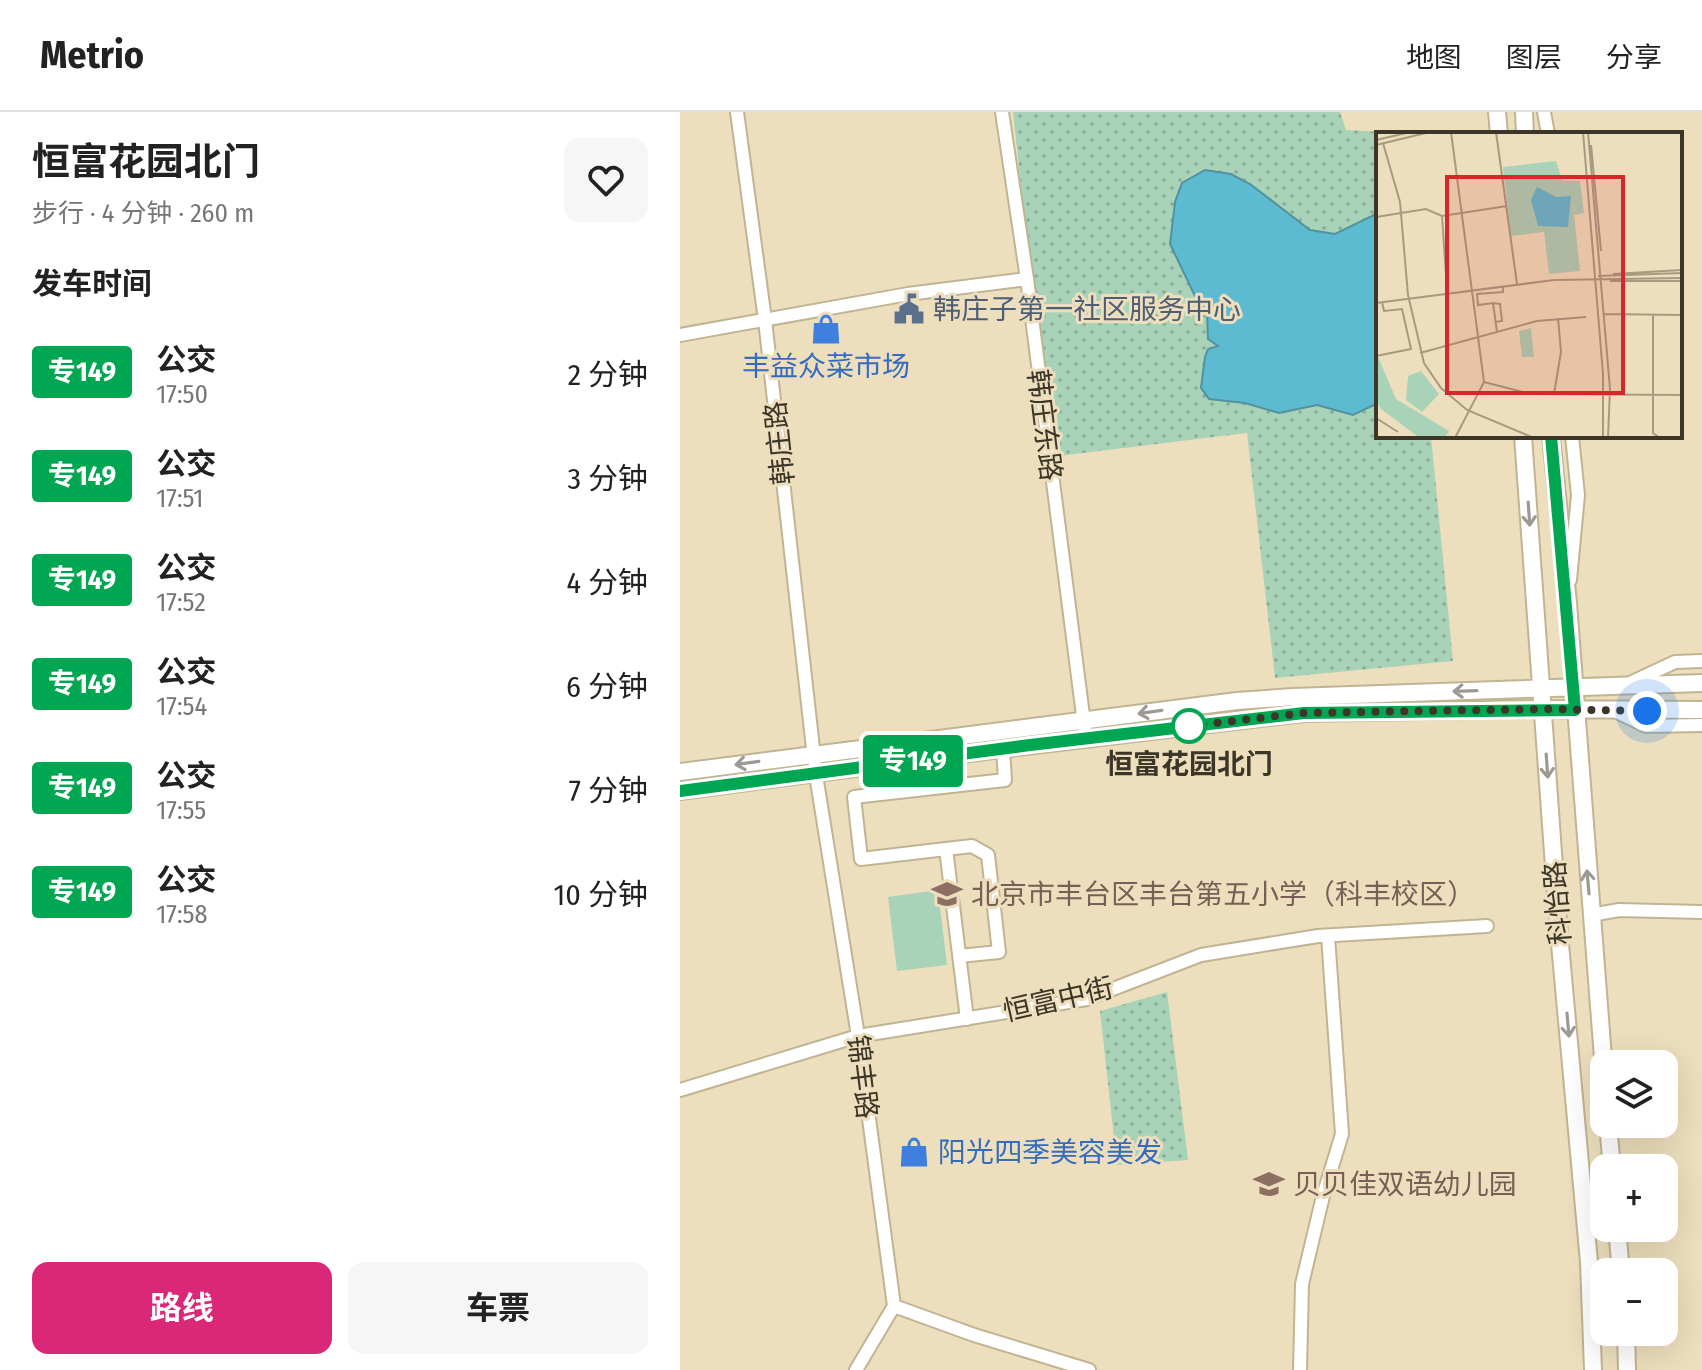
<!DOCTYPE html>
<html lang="zh">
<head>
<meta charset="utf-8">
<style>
  body { margin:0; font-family:"Fira Sans Condensed","Noto Sans SC",sans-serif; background:#f6f6f6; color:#222; height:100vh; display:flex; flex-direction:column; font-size:30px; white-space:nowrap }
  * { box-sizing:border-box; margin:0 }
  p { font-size:26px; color:#767676 }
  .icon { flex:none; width:44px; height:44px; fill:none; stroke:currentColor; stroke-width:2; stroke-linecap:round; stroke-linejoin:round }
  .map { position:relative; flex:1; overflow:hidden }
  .panel { display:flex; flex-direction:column; background:#fff; width:680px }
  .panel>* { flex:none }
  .badge { padding:0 16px; border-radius:6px; font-size:28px; line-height:52px }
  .controls { position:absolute; left:910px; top:938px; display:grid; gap:16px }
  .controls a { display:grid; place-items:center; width:88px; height:88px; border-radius:16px; background:#fff; box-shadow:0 8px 32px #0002; font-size:40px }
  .you { position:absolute; width:40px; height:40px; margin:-20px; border:6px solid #fff; border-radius:50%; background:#1a73e8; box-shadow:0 0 0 12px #1a73e833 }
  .map>.badge { position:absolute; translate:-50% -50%; box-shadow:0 0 0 4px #fff }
  h2 { padding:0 32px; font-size:30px; line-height:72px }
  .round { display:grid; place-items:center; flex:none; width:84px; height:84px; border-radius:16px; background:#f6f6f6 }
  .overview { display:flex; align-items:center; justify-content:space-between; height:136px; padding:0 32px }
  h1 { font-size:38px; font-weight:700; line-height:60px }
  .primary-button { display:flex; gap:16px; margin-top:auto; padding:16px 32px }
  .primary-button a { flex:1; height:92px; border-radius:16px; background:#db2777; color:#fff; font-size:32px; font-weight:700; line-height:92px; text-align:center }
  .primary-button a+a { background:#f6f6f6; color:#222 }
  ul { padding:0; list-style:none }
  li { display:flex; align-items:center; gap:24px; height:104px; padding:0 32px }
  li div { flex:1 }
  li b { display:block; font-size:30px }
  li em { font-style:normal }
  li .badge { min-width:88px; font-weight:700; text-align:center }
  header { display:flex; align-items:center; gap:48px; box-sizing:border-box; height:112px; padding:0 40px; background:#fff; border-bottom:2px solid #e0e0e0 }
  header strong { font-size:38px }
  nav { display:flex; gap:44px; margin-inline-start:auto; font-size:28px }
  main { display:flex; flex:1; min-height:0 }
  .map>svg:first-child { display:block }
  .green { fill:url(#green-dots) }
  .pitch { fill:#a8d3b8 }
  .water { fill:#5cbad1; stroke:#52929e; stroke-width:2 }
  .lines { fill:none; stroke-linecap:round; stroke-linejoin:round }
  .minor-casing { stroke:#c1b493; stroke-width:16 }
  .major-casing { stroke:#c1b493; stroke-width:20 }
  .minor { stroke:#fff; stroke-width:12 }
  .major { stroke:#fff; stroke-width:16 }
  .oneway { stroke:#9d9a94 }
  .line-casing { stroke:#fff; stroke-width:18 }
  .line { stroke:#00a651; stroke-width:12 }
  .walk { stroke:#3b3628; stroke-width:8; stroke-dasharray:0 14.4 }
  .stop-dot { fill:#fff; stroke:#00a651; stroke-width:4 }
  .labels { text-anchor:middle; stroke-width:6; stroke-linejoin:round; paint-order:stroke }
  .service-label { font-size:28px; fill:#4e5e75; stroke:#eddfbd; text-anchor:start }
  .shop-label { font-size:28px; fill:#366cbe; stroke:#eddfbd }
  .street-label { font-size:28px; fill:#3b3628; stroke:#eddfbd }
  .stop-label { font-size:28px; font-weight:bold; fill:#3b3628; stroke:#eddfbd }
  .education-label { font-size:28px; fill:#785e54; stroke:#eddfbd; text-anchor:start }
  .inset-road { fill:none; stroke:#a69b81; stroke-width:2 }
  .view { fill:#d62828; fill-opacity:0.15; stroke:#d62828; stroke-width:4 }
  .inset-edge { fill:none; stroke:#3b3628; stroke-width:4 }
</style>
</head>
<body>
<header>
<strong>Metrio</strong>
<nav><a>地图</a><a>图层</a><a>分享</a></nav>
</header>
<main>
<section class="panel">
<div class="overview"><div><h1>恒富花园北门</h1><p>步行 · 4 分钟 · 260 m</p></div><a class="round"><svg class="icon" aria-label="heart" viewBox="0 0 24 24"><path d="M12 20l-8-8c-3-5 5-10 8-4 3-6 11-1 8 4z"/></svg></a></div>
<h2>发车时间</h2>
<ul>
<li><span class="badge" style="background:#00a651;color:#fff">专149</span><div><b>公交</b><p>17:50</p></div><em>2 分钟</em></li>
<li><span class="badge" style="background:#00a651;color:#fff">专149</span><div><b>公交</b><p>17:51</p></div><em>3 分钟</em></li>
<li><span class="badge" style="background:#00a651;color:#fff">专149</span><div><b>公交</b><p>17:52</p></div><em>4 分钟</em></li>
<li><span class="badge" style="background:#00a651;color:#fff">专149</span><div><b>公交</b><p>17:54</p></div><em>6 分钟</em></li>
<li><span class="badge" style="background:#00a651;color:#fff">专149</span><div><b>公交</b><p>17:55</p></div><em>7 分钟</em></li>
<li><span class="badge" style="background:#00a651;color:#fff">专149</span><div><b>公交</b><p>17:58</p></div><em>10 分钟</em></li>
</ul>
<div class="primary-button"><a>路线</a><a>车票</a></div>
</section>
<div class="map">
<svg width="1022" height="1258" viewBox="0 0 1022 1258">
  <defs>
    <pattern id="green-dots" width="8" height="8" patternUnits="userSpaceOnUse" patternTransform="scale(2)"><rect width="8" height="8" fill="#a8d3b8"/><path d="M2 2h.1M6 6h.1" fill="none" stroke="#8aac96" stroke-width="1.8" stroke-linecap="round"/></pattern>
  </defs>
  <rect width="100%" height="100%" fill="#eddfbd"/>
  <path class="green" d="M333 0H660L666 18 745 22H698V324H751L773 549 595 566 567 321 370 345Z
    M487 880 508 1048 437 1053 420 899Z"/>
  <path class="pitch" d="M258 778 267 853 217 859 208 785Z"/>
  <path class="water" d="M525 58 551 62 570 72 630 118 655 122 698 101V291L673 303 637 293 599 301 565 291 529 287 521 276 525 245 528 237 538 234 528 227 527 201 514 182 490 132 495 90 502 71Z"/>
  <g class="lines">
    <g class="minor-casing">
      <path id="minor" d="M57 0 85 208 136 663 178 924 214 1194 176 1258
        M322 0 347 167 406 627
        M864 0 868 22
        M0 223 228 182 347 167
        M890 468 898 383 892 324
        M950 571 995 550 1022 549
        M935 599 966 614 1022 613
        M266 737 292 734 308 743 319 840 279 844
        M911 803 939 798 1022 800
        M287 907 266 737 181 747 174 685 325 668 323 637
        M0 978 178 924 407 887 521 843 638 824 807 814
        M214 1194 294 1223 409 1258
        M620 1258 622 1172 643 1084 662 1022 648 824"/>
    </g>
    <g class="major-casing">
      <path id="major" d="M817 0 819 22
        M844 0 845 22
        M843 324 878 810 909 1150 913 1258
        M871 324 888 491 924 959
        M0 660 557 589 613 585 1022 571
        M0 679 321 637 624 601 864 597 1022 598
        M928 1012 932 1056
        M937 1116 941 1160
        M946 1220 947 1258"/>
    </g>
    <use href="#minor" class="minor"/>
    <use href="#major" class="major"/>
  </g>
  <defs><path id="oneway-shaft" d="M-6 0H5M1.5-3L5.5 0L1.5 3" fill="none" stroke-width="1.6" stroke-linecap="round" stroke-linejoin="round" transform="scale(2)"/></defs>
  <g class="oneway">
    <use href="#oneway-shaft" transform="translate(849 402) rotate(86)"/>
    <use href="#oneway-shaft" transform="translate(785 579) rotate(178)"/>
    <use href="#oneway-shaft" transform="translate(470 600) rotate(172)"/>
    <use href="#oneway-shaft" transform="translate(67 651) rotate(172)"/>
    <use href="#oneway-shaft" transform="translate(867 654) rotate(86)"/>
    <use href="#oneway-shaft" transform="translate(908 770) rotate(-95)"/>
    <use href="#oneway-shaft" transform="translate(888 913) rotate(85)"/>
  </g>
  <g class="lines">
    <g class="line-casing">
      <path id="line" d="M0 679 350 633 624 601 895 598 871 324"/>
    </g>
    <use href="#line" class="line"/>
    <path class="walk" d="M509 614 624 601 864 597 967 599"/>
  </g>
  <defs>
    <g id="civic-bare" transform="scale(2.4)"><path d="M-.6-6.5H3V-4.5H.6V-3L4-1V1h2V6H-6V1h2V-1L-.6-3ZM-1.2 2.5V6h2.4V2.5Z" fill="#5c6f8a" stroke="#eddfbd" stroke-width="2.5" paint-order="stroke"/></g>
    <g id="shop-bare" transform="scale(2.4)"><path d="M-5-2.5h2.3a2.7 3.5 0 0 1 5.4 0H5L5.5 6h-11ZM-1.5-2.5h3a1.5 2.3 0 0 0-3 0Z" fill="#3f7fe0" stroke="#eddfbd" stroke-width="2.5" paint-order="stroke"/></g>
    <g id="school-bare" transform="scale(2.4)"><path d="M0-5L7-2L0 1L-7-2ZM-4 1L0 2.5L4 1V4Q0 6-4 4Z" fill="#8d6e63" stroke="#eddfbd" stroke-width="2.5" paint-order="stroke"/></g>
  </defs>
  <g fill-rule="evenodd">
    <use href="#civic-bare" x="229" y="197"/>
    <use href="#shop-bare" x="146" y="217"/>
    <use href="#school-bare" x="267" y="782"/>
    <use href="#shop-bare" x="234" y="1040"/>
    <use href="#school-bare" x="589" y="1072"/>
  </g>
  <circle class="stop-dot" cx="509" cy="614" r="16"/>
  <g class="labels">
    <g class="service-label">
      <text x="253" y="207">韩庄子第一社区服务中心</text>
    </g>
    <g class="shop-label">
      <text x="146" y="264">丰益众菜市场</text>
      <text x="258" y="1050" text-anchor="start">阳光四季美容美发</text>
    </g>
    <g class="street-label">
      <text transform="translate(365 313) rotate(83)" y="10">韩庄东路</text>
      <text transform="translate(99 331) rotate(-96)" y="10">韩庄路</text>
      <text transform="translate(877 791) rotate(-94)" y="10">科怡路</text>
      <text transform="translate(378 887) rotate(-13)" y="10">恒富中街</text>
      <text transform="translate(183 965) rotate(83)" y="10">锦丰路</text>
    </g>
    <g class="stop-label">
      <text x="509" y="662">恒富花园北门</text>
    </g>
    <g class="education-label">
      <text x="291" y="792">北京市丰台区丰台第五小学（科丰校区）</text>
      <text x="613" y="1082">贝贝佳双语幼儿园</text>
    </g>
  </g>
  <g transform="translate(696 20)">
    <rect width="306" height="306" fill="#eddfbd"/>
    <path d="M180 29 186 48 204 49 208 81 198 83 204 139 173 142 168 100 135 104 127 35ZM155 196 158 225H146L143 199ZM0 220 20 267 73 299 69 306H44L5 277 0 268ZM45 239 63 262 46 280 30 268 32 244Z" fill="#a8d3b8"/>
    <path d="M161 55 180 65 195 64 192 95 162 94 155 68Z" fill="#5cbad1"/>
    <path class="inset-road" d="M75 0 108 250 79 306M120 0 141 152M207 0 227 242V306M212 0 234 257 232 306M0 8 35 0M7 11 24 70 32 163 48 231 65 256 91 278 158 306M0 13 54 0M215 13 225 119M66 84 71 158M0 85 50 77 66 84 131 74M237 142 306 138M222 144 306 141M234 149H306M0 171 178 148 306 146M117 171 124 172 126 189 119 190M228 182 306 183M277 183V301L284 306M121 200 117 171 102 173 101 162 127 160V155M44 221 161 189 210 185M0 224 35 217 26 177 8 179 6 170M108 250 155 262 306 263M178 262 185 220 182 186M0 286 22 300"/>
    <path class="view" d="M71 45H247V261H71Z"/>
    <rect width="306" height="306" class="inset-edge"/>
  </g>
</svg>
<div class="controls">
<a><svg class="icon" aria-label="layers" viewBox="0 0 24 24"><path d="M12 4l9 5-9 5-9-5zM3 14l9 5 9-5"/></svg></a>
<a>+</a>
<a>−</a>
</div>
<div class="you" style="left:967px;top:599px"></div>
<b class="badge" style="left:233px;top:649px;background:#00a651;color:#fff">专149</b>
</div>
</main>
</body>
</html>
